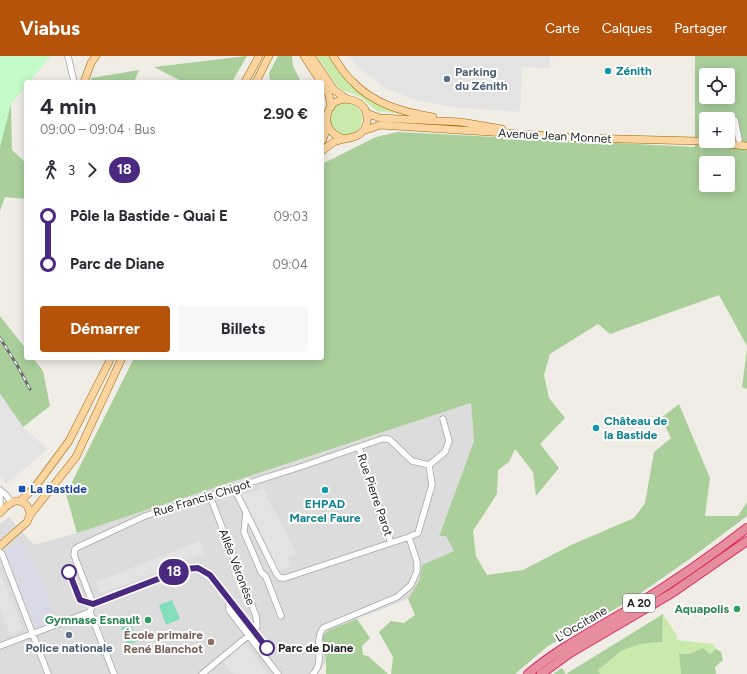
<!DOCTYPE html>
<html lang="fr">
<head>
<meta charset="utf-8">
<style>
  body { margin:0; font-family:Figtree,sans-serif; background:#f7f7f7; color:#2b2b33; height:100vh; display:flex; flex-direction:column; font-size:15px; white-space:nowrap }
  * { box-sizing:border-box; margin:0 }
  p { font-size:13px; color:#7c7c81 }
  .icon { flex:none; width:22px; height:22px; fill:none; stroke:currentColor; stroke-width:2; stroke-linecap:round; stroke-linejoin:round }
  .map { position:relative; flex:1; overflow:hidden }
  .drawer { position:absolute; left:24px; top:24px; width:300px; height:280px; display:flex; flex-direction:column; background:#fff; border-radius:4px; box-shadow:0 2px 10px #0003 }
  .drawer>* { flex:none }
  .badge { padding:0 8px; border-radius:13px; font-size:14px; line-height:26px }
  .tools { position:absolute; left:699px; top:12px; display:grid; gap:8px }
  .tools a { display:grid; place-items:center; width:36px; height:36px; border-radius:4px; background:#fff; box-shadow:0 2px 10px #0003; font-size:20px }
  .map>.badge { position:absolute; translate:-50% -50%; box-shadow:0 0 0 2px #fff }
  .legs { display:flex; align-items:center; gap:6px; height:44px; padding:0 16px; font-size:13px }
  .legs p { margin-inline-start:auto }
  .overview { display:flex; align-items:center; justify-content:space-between; height:68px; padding:0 16px }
  h1 { font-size:22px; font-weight:700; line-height:30px }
  .button { display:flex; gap:8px; margin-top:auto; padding:8px 16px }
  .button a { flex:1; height:46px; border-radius:4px; background:#b45309; color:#fff; font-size:16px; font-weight:700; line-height:46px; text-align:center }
  .button a+a { background:#f7f7f7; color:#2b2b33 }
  ul { padding:0 16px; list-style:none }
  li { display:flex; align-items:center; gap:14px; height:48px; font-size:15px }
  li i { display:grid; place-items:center; width:6px; height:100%; margin:0 5px; background:currentColor }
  li i::after { content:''; width:10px; height:10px; margin:-5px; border:3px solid; border-radius:50%; background:#fff }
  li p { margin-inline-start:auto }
  li:first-child i { background:linear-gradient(#0000 50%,currentColor 0) }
  li:last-child i { background:linear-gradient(currentColor 50%,#0000 0) }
  header { display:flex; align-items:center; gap:24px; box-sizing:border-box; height:56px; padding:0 20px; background:#b45309; color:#fff }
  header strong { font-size:19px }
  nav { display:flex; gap:22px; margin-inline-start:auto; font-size:14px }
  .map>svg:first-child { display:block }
  .residential { fill:#dddcdc }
  .grass { fill:#caeaac }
  .forest { fill:#aacf9b; fill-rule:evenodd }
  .park { fill:#c4f9c8 }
  .pitch { fill:#84debc }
  .parking { fill:#e3e3e3 }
  .plaza { fill:#dadae6 }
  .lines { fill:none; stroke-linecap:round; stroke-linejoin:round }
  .minor-casing { stroke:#a6a6a6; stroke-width:7 }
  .major-casing { stroke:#9a6901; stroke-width:8 }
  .highway-casing { stroke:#da2762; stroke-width:10 }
  .minor { stroke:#fff; stroke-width:5.5 }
  .major { stroke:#fbd4a0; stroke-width:7 }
  .highway { stroke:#e68e9e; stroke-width:8 }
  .rail-casing { stroke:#6d6d6d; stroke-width:3 }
  .rail { stroke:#fff; stroke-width:1.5; stroke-dasharray:4.5; stroke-linecap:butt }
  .line-1-casing { stroke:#fff; stroke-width:9 }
  .line-1 { stroke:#4a2a80; stroke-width:6 }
  .culture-dot { fill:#0f9aa8; stroke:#fff; stroke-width:1.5 }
  .service-dot { fill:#5c6f8a; stroke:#fff; stroke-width:1.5 }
  .transit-dot { fill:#1a4fb4; stroke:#fff; stroke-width:1.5 }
  .stop-1-dot { fill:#fff; stroke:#4a2a80; stroke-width:2 }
  .leisure-dot { fill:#2e9e5b; stroke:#fff; stroke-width:1.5 }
  .education-dot { fill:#8d6e63; stroke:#fff; stroke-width:1.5 }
  .labels { text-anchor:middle; stroke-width:4; stroke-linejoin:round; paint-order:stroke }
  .shield { fill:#fff; stroke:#626262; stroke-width:1 }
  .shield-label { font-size:11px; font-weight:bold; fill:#1f1f1f }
  .culture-label { font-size:12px; font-weight:bold; fill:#0d838f; stroke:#fff; text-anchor:start }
  .service-label { font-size:12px; font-weight:bold; fill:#4e5e75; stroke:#fff; text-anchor:start }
  .street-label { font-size:12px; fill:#1f1f1f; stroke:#fff }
  .transit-label { font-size:12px; font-weight:bold; fill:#164399; stroke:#fff; text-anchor:start }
  .leisure-label { font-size:12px; font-weight:bold; fill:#27864d; stroke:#fff; text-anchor:end }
  .education-label { font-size:12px; font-weight:bold; fill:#785e54; stroke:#fff; text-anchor:end }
  .stop-label { font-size:12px; font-weight:bold; fill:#1f1f1f; stroke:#fff; text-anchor:start }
</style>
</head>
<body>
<header>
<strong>Viabus</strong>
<nav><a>Carte</a><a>Calques</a><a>Partager</a></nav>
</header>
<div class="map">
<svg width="747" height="618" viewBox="0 0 747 618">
  <rect width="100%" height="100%" fill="#f0ede6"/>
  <path class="residential" d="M471 347 474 385 439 479 446 480 455 495 422 509 419 525 408 543 329 574 322 580 326 606 317 618H0V468L9 461 34 489 77 477Z"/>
  <path class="grass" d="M317 0H329L340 18 354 31 374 47 405 58 377 55 360 41 352 37 344 35 338 31Z
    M330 63a16 16 0 1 1 32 0a16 16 0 1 1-32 0Z
    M663 558 677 580V584L713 588 716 593 710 598 703 592 689 598H679L681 618H600L598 614 621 595 640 588 662 586Z"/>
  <path class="forest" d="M247 0 232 26H183L154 11Z
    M278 0H292L293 10 301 26H270L269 17Z
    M695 0H747V290L719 239 610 278 598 268 550 298 544 319 549 342 565 362 540 388 559 412 536 440 533 416 515 393 509 406 498 414 497 438 473 475 476 500 487 519 523 514 571 489 634 462 645 447 654 396 671 382 661 362 679 348 710 422 705 460H738L747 446V460L691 502 631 544 548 590 515 618H391L393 601 379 576 391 565 404 567 415 559 408 543 419 525 422 509 454 495 446 480H439L474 385 471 347 77 477 66 438 134 302H322V108L376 81 398 76 695 91ZM706 19H728V41H706ZM706 63H728V85H706ZM706 107H728V129H706Z
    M139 14 134 26H91V22Z
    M0 45 11 49 12 94 26 107V143L5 141 0 155Z
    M0 260 26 293V302H33L43 315 50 350 23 371 0 338Z
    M747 293V333L742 331Z
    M663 558 662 586 640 588 621 595 598 614 600 618H553L562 612 566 618Z
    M357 563 370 582 362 590 363 599 368 600 388 618H326V606L322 580 329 574Z
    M703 592 710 598 716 593 721 596 723 604 715 611 716 618H681L679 598H689Z"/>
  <path class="park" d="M0 0H51L29 26H26V30L11 48 0 91Z"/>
  <path class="pitch" d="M172 544 180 563 166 569 159 549Z
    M131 568 138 585 127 589 121 572Z"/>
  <path class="parking" d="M350 0H550L549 12 522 11 520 56 452 51 415 44 387 33 356 10Z
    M0 338 23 371 48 393 6 428 0 421Z
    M264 432 268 444 283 470 296 498 287 501 290 511 278 516 241 439Z
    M200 485 205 497 100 538 96 526Z
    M0 516 23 573 10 578 0 552Z
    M245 587 268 618H233L223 605Z"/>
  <path class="plaza" d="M20 485 34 503 57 566 39 573 35 570 7 501V494Z"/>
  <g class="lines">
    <g class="minor-casing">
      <path id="minor" d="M68 0 74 26
        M735 64 739 84
        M359 392 391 487
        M234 432 276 517 280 522H285L409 481 418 477 432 429 429 409
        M0 434 6 439 11 446
        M0 439V450
        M246 457 244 476 261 516 266 521 281 560
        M0 496 2 498 48 618
        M93 548 74 499 75 493 78 491 145 460 303 410 382 383H389L412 405 429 409 445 396 449 385 443 363
        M90 556 114 618
        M0 590 90 556 93 548 184 513 198 512 210 519 229 545V554L278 618
        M202 618 254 575 257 570 256 560 210 440
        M313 618C326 605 313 586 323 572L397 541 411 529 417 515V506L409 481"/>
    </g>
    <g class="major-casing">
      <path id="major" d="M304 0 321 26
        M311 0 334 34 347 43
        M333 0C339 9 344 18 352 25 373 48 403 56 433 61
        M84 26 91 7 96 0
        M245 26 259 0
        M256 26 269 0
        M322 27 329 39 331 51
        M366 57 380 62 461 66 502 73
        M363 75 380 69 584 82 698 85 747 90
        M322 85 328 70
        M322 95C326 92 330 88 334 86 346 81 360 84 366 70 376 43 331 31 327 60 325 73 335 81 346 83
        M20 445 28 438 38 427 69 385 111 302
        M0 457C3 454 6 450 10 448 19 440 30 449 30 459L27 466 0 490
        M30 459 76 401 122 302"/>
    </g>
    <g class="highway-casing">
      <path id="highway" d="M528 618C561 590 600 571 636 549 675 525 711 500 747 472
        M541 618 570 597 672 537 747 485"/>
    </g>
    <use href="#minor" class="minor"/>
    <use href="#major" class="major"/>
    <use href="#highway" class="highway"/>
    <g class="rail-casing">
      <path id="rail" d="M0 282 17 309 30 333"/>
    </g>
    <use href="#rail" class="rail"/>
  </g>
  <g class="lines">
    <g class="line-1-casing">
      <path id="line-1" d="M69 516 80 544 93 548 184 513 198 512 210 519 267 592"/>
    </g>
    <use href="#line-1" class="line-1"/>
  </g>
  <g class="culture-dot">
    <circle cx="608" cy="15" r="4"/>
    <circle cx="596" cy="372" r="4"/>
    <circle cx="325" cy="434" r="4"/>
  </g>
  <g class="service-dot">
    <circle cx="447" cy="23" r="4"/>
    <circle cx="69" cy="579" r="4"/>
  </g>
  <rect class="transit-dot" x="18" y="429" width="8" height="8" rx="2"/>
  <g class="stop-1-dot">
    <circle cx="69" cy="516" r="7"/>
    <circle cx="267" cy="592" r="7"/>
  </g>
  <g class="leisure-dot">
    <circle cx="737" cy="553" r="4"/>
    <circle cx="148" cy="564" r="4"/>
  </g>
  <circle class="education-dot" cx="211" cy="586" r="4"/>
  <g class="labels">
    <rect class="shield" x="623" y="538" width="32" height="18" rx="3"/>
    <g class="shield-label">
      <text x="639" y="551">A 20</text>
    </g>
    <g class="culture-label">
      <text x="616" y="19">Zénith</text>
      <text x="604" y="369">Château de<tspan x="604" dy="14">la Bastide</tspan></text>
      <text x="325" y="452" text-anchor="middle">EHPAD<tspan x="325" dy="14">Marcel Faure</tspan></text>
    </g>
    <g class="service-label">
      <text x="455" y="20">Parking<tspan x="455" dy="14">du Zénith</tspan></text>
      <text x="69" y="596" text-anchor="middle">Police nationale</text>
    </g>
    <g class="street-label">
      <text transform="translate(555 80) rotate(3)" y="4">Avenue Jean Monnet</text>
      <text transform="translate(375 439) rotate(71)" y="4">Rue Pierre Parot</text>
      <text transform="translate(202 442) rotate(-17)" y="4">Rue Francis Chigot</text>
      <text transform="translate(237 511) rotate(69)" y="4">Allée Véronèse</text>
      <text transform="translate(581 568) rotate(-31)" y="4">L'Occitane</text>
    </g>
    <g class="transit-label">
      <text x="30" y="437">La Bastide</text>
    </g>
    <g class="leisure-label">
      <text x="729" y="557">Aquapolis</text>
      <text x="140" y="568">Gymnase Esnault</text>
    </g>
    <g class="education-label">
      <text x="203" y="583">École primaire<tspan x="203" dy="14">René Blanchot</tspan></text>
    </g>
    <g class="stop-label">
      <text x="278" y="596">Parc de Diane</text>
    </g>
  </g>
</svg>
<div class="tools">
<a><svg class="icon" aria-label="locate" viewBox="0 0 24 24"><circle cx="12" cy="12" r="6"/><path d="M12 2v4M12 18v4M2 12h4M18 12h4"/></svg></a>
<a>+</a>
<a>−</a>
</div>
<b class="badge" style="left:174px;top:516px;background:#4a2a80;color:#fff">18</b>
<section class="drawer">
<div class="overview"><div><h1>4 min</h1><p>09:00 – 09:04 · Bus</p></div><b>2.90 €</b></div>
<div class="legs"><svg class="icon" aria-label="walk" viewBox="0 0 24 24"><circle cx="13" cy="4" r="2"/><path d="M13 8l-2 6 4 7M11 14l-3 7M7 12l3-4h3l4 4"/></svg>3<svg class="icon" aria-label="forward" viewBox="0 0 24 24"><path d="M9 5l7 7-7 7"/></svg><b class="badge" style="background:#4a2a80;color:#fff">18</b></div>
<ul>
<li><i style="color:#4a2a80"></i><b>Pôle la Bastide - Quai E</b><p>09:03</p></li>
<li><i style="color:#4a2a80"></i><b>Parc de Diane</b><p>09:04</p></li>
</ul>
<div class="button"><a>Démarrer</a><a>Billets</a></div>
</section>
</div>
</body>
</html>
